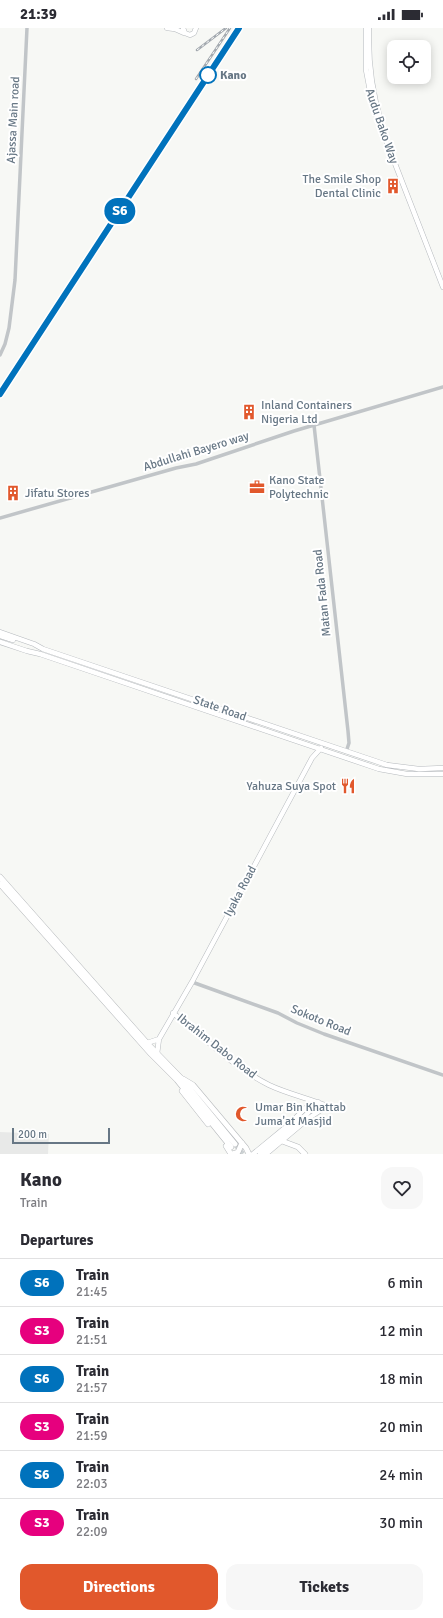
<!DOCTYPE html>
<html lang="en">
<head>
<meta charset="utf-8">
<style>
  body { margin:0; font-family:Signika,sans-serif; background:#f7f7f7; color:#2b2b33; height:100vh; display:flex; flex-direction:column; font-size:15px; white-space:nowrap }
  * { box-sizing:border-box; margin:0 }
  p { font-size:13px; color:#7c7c81 }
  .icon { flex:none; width:22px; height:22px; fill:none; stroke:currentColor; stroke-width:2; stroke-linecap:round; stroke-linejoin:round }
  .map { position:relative; height:1126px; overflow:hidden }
  .details { display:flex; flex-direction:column; background:#fff; flex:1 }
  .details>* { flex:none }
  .badge { padding:0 8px; border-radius:13px; font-size:14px; line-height:26px }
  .controls { position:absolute; left:387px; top:12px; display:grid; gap:8px }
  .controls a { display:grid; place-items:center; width:44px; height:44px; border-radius:8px; background:#fff; box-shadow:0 2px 10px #0003; font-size:20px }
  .scale { position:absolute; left:12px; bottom:10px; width:98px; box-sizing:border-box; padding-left:4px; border:2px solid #677785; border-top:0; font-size:11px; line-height:14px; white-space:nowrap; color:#677785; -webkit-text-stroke:3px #fff; paint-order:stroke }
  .map>.badge { position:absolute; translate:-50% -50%; box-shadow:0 0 0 2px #fff }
  h2 { padding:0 20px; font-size:15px; line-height:36px }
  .round { display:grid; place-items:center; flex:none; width:42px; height:42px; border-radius:12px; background:#f7f7f7 }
  .summary { display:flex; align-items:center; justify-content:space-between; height:68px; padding:0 20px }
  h1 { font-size:19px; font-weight:800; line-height:30px }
  .cta { display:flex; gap:8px; margin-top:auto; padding:8px 20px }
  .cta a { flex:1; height:46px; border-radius:12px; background:#e1582c; color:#fff; font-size:16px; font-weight:800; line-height:46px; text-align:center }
  .cta a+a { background:#f7f7f7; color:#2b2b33 }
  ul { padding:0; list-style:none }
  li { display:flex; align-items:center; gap:12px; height:48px; padding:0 20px; border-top:1px solid #e1e1e2 }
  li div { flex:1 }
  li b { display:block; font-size:15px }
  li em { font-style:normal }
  li .badge { min-width:44px; font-weight:700; text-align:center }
  .status { display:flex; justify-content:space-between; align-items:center; height:28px; padding:0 20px; background:#fff; direction:ltr }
  .status svg { height:11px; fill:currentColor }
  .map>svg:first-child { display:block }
  .built { fill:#e8e9e8 }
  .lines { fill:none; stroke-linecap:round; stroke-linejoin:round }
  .highway-tunnel { stroke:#ccd1d3; stroke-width:5; stroke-dasharray:5 2.5; stroke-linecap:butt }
  .major-casing { stroke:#b6babe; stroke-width:5.5 }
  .highway-casing { stroke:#b6b9bc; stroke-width:6 }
  .minor { stroke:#c1c5c8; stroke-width:3.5 }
  .major { stroke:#fff; stroke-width:4.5 }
  .highway { stroke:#fff; stroke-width:5 }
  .rail-casing { stroke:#a2a8ae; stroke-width:2.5 }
  .rail { stroke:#fff; stroke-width:1; stroke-dasharray:3; stroke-linecap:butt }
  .line-casing { stroke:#fff; stroke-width:9 }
  .line { stroke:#0072bc; stroke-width:6 }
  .stop-dot { fill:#fff; stroke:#0072bc; stroke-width:2 }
  .labels { text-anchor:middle; stroke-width:4; stroke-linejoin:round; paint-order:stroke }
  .stop-label { font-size:12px; font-weight:bold; fill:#677785; stroke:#fff; text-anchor:start }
  .street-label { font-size:12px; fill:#677785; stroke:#fff }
  .poi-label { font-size:12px; fill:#677785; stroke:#fff; text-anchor:start }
</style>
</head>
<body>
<div class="status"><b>21:39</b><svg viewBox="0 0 49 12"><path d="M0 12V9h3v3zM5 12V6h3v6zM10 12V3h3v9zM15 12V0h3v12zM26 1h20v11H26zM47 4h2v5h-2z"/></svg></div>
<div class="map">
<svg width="443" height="1126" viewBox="0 0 443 1126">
  <rect width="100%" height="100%" fill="#f7f8f5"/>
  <path class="built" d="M0 1104 49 1106 48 1126H0Z"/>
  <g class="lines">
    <path class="highway-tunnel" d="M235 1116 243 1126"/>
    <g class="major-casing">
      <path id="major" d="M167 0 175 1 184 5
        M183 0 185 5 190 7 194 5 196 0
        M366 0V42L373 79 443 259
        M369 0C368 33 371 61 381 93
        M0 604 34 616 43 621 387 737 419 741 443 740
        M0 608 13 612
        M0 614 27 623 40 626 379 741 407 746H443
        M173 985C203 1009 235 1040 269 1057 288 1066 308 1070 327 1078
        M147 1015 159 1011
        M157 1026 159 1011 192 954 312 730 321 720
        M253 1126 286 1099 313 1073
        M260 1126 306 1087 318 1074
        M266 1126 309 1090 327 1078"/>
    </g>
    <g class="highway-casing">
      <path id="highway" d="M0 849 147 1015 181 1050 235 1116
        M0 856 151 1026 177 1052 231 1119
        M183 1051 193 1057 246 1120 249 1126
        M182 1063 208 1096
        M282 1113 298 1119 305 1126
        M226 1118 231 1126
        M232 1126 238 1124 242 1115"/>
    </g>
    <path class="minor" d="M0 327 5 316 9 300 15 252 27 0
      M314 397 348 703 349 715 346 724
      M0 490 176 440 196 436 294 403 443 359
      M192 954 278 985 297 995 324 1006 443 1047"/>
    <use href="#major" class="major"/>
    <use href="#highway" class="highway"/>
    <g class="rail-casing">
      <path id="rail" d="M197 22 226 0
        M196 51 230 0
        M0 366 239 0"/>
    </g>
    <use href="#rail" class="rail"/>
  </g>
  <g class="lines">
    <g class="line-casing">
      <path id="line" d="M0 366 239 0"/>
    </g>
    <use href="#line" class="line"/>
  </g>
  <defs>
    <g id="building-bare" transform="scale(1.2)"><path d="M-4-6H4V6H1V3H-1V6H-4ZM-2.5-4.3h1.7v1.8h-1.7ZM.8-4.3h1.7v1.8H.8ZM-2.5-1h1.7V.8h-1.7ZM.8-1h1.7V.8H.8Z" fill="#e1582c" stroke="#fff" stroke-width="2.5" paint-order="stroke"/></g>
    <g id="office-bare" transform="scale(1.2)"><path d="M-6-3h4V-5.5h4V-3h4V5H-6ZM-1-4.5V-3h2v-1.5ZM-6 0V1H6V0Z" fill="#e1582c" stroke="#fff" stroke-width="2.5" paint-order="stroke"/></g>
    <g id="restaurant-bare" transform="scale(1.2)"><path d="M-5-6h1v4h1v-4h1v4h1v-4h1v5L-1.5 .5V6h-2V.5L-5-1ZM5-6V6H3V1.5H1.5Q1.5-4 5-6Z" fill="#e1582c" stroke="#fff" stroke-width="2.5" paint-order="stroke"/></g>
    <g id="mosque-bare" transform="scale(1.2)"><path d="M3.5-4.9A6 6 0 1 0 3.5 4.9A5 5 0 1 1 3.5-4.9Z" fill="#e1582c" stroke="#fff" stroke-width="2.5" paint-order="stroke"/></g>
  </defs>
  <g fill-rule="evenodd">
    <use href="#building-bare" x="393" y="158"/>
    <use href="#building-bare" x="249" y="384"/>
    <use href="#office-bare" x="257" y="459"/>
    <use href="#building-bare" x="13" y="465"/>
    <use href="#restaurant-bare" x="348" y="758"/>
    <use href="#mosque-bare" x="243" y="1086"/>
  </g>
  <circle class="stop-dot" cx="208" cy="47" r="8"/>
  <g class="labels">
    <g class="stop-label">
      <text x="220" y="51">Kano</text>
    </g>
    <g class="street-label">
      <text transform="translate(13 92) rotate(-87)" y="4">Ajassa Main road</text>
      <text transform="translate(382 98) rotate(71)" y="4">Audu Bako Way</text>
      <text transform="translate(196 423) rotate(-17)" y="4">Abdullahi Bayero way</text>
      <text transform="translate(322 565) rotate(-96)" y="4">Matan Fada Road</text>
      <text transform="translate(220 680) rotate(19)" y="4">State Road</text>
      <text transform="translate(240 863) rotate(-62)" y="4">Iyaka Road</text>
      <text transform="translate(321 992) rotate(22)" y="4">Sokoto Road</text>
      <text transform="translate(217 1018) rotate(38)" y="4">Ibrahim Dabo Road</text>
    </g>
    <g class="poi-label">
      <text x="381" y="155" text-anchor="end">The Smile Shop<tspan x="381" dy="14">Dental Clinic</tspan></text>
      <text x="261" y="381">Inland Containers<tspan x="261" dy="14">Nigeria Ltd</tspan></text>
      <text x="269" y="456">Kano State<tspan x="269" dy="14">Polytechnic</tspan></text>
      <text x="25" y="469">Jifatu Stores</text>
      <text x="336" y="762" text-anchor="end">Yahuza Suya Spot</text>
      <text x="255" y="1083">Umar Bin Khattab<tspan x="255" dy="14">Juma'at Masjid</tspan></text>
    </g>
  </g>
</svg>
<div class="controls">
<a><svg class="icon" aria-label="locate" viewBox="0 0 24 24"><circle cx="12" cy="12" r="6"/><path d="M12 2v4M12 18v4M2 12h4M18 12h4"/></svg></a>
</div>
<div class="scale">200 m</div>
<b class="badge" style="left:120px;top:183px;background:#0072bc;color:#fff">S6</b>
</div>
<section class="details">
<div class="summary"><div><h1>Kano</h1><p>Train</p></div><a class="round"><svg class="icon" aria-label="heart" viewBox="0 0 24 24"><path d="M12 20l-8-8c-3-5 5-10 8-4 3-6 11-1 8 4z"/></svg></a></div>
<h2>Departures</h2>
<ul>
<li><span class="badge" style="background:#0072bc;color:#fff">S6</span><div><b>Train</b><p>21:45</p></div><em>6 min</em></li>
<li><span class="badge" style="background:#e6007e;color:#fff">S3</span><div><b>Train</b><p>21:51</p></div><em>12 min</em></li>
<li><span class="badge" style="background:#0072bc;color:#fff">S6</span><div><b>Train</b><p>21:57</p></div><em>18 min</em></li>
<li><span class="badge" style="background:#e6007e;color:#fff">S3</span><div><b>Train</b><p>21:59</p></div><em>20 min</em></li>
<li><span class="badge" style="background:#0072bc;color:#fff">S6</span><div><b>Train</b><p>22:03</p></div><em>24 min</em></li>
<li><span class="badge" style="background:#e6007e;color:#fff">S3</span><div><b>Train</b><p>22:09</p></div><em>30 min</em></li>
</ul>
<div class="cta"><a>Directions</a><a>Tickets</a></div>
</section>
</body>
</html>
